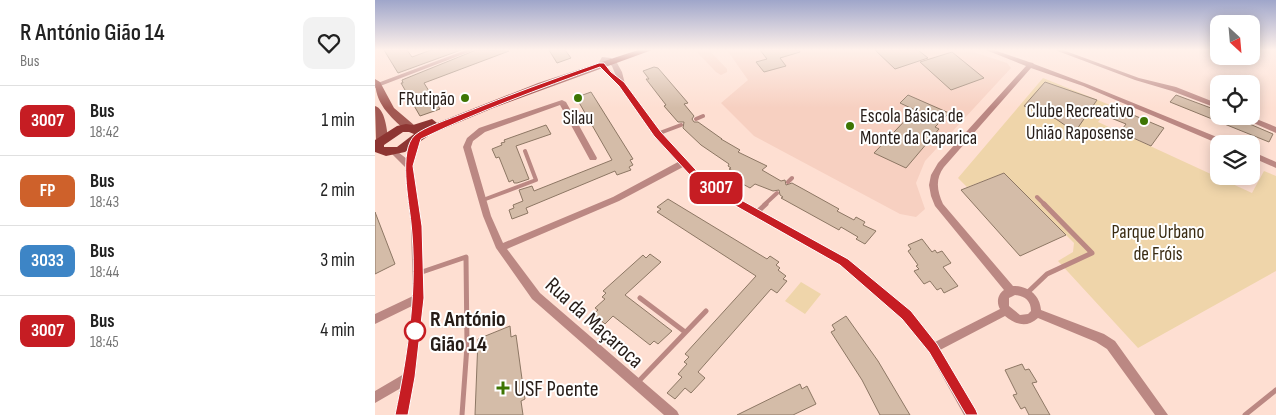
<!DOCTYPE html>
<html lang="en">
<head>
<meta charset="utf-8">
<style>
  body { margin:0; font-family:"Sofia Sans Condensed",sans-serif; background:#f2f2f2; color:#222; height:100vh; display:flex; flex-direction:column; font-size:19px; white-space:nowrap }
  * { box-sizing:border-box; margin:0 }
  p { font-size:16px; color:#767676 }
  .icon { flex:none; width:28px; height:28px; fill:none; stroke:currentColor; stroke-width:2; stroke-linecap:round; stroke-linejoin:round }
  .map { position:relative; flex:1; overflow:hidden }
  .drawer { display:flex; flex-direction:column; background:#fff; width:375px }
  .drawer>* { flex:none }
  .badge { padding:0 10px; border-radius:8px; font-size:18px; line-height:32px }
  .needle { width:32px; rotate:154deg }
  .controls { position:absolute; left:835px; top:15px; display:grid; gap:10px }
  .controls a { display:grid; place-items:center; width:50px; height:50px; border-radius:10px; background:#fff; box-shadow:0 2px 12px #0003; font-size:25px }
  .map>.badge { position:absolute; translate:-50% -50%; box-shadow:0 0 0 2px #fff }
  .round { display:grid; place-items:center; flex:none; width:52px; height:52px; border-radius:10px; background:#f2f2f2 }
  .overview { display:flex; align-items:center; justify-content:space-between; height:85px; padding:0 20px }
  h1 { font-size:24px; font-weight:600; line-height:38px }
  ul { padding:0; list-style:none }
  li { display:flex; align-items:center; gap:15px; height:70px; padding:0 20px; border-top:1px solid #e0e0e0 }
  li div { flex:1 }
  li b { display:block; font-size:19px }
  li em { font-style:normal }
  li .badge { min-width:55px; font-weight:700; text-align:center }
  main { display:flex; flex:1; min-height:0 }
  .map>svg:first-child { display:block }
  .built { fill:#f7d0c1 }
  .green { fill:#efd5aa }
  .building { fill:#d4bca8; stroke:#8d7764 }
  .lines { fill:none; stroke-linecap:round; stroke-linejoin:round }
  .lane-far1 { stroke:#bb8883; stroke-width:4 }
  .lane { stroke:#bb8883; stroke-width:5 }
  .street { fill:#bb8883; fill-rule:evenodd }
  .secondary { fill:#a25953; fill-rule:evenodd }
  .primary { fill:#8d3532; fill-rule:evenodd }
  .line { fill:#c61d23; stroke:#fff }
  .poi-dot { fill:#3d7503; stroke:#fff; stroke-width:2 }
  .stop-dot { fill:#fff; stroke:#c61d23; stroke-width:2.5 }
  .labels { text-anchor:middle; stroke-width:4; stroke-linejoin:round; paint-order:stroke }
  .poi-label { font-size:19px; fill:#261c17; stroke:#fff; text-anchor:end }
  .park-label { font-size:19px; fill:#3a2b12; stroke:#fff }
  .near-stop-label { font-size:22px; font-weight:bold; fill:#261c17; stroke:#fff; text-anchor:start }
  .near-street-label { font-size:22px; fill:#261c17; stroke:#fff }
  .near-poi-label { font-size:22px; fill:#261c17; stroke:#fff; text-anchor:start }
</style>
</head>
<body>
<main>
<section class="drawer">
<div class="overview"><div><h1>R António Gião 14</h1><p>Bus</p></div><a class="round"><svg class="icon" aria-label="heart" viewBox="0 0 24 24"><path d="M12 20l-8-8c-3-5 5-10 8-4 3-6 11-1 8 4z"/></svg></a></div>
<ul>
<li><span class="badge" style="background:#c61d23;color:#fff">3007</span><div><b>Bus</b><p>18:42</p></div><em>1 min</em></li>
<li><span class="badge" style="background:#ce612b;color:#fff">FP</span><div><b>Bus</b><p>18:43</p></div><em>2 min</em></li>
<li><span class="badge" style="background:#3d85c6;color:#fff">3033</span><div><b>Bus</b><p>18:44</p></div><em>3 min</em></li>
<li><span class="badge" style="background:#c61d23;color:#fff">3007</span><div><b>Bus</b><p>18:45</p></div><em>4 min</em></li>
</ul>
</section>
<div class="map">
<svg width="901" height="415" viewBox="0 0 901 415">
  <rect width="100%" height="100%" fill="#fedfd2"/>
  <path class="built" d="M329 50H334L352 69V72L346 75 341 72 322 52Z
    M352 50H592L632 63 636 68 550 161 541 183 550 209 541 217 525 214 379 136 346 103 373 80Z"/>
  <path class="green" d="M668 78 735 105 723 122 877 193 889 171 901 176V271L763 348 683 261 698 252 699 243 629 173 592 187 583 178Z
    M426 282 446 294 430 314 410 301Z"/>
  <path class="building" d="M9 50H32L37 57 56 50H86L23 73Z
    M101 50 134 51 49 83 65 109 45 116 26 83H28L27 80Z
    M174 50H190L196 58 182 63Z
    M385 50H424L425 52 405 58 411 66 389 72 381 62 392 59Z
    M500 50H543L553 58 520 69Z
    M577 52 609 78 576 90 545 62Z
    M279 67 283 68 313 103 309 104 319 116 317 119 319 122H323L347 139H346L365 150 363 152 392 166 387 170 406 181 410 180 411 185 417 183 428 189 464 209 462 211 479 220 481 217 490 222 488 225 501 231 490 244 481 239 483 237 466 227 464 230 406 198 408 197 405 195 404 190 398 191 380 184 375 188 364 182 368 179 365 178 367 176 354 169 356 168 353 166 354 164 326 145 308 128 309 122H303L289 106 291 105 271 79H274L268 71Z
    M670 82 722 100 700 132 681 119 649 106Z
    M216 92 258 159 255 160 258 165 254 167 256 170 242 175 240 171 151 208 153 213 137 219 134 210 139 208 138 205 148 201 144 190 157 186 159 191 237 160 202 99 206 98 205 96Z
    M533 95 574 113 560 127 564 129 531 168 499 153 540 110 525 103Z
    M801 95 844 111V116H856L898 134 894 142 795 102Z
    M744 109 789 128 776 146 745 132 751 124 736 118Z
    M171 125 176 134 141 146 154 179 142 183H139L138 180 134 182 124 157 121 158 117 149 127 145 126 143 130 142 129 140Z
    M629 173 691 235 645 256 586 190Z
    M293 199 392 259 395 256 404 262 401 265 405 268 403 270 411 276 408 279 412 281 402 293 396 289 323 372 330 378 316 393 310 388 300 399 292 393 307 377 303 374 312 364 309 362 314 357 310 354 381 276 282 212 286 209 282 207Z
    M0 212 20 264 0 274Z
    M547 239 557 252 560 250 562 253 567 251 576 263 568 267 583 286 569 293 566 288 562 290 555 281 549 284 539 271 544 269 541 266 543 265 533 251 536 249 533 245Z
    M275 254 286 262 250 295 297 331 283 344 279 341 275 345 238 316 230 324 218 314 223 310 220 308 230 299 227 297 231 293 228 291 268 255 271 258Z
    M471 316 503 361 535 415H505L487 380 456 332 460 330 457 325Z
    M135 326 136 337 141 335 147 379 150 399 146 401 148 415H100L103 339Z
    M647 364 650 370 654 369 662 382 657 383 675 415H654L650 407 646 409 638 395 642 394 630 370Z
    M425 384 427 389 432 386 441 404 418 415H362Z"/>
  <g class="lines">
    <path class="lane-far1" d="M321 119 328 116
      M282 134 306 125
      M413 182 417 178
      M662 197 670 205
      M108 200 161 180 150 151
      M389 205 402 193"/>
    <path class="lane" d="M381 213 391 204
      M44 273 91 257 92 346 87 415
      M652 293 672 274 717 253 669 204
      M265 298 310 332
      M262 383 331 311
      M870 415 901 390"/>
    <path class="street" d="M91 50H99L0 88V84Z
      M611 50H619L654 62 658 63 659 64 712 84 854 142 855 144H844L708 86 656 68 569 167C560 179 562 191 568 204L638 286C653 286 665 295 666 310L729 334 740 341 793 415H780L732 349 721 342 663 318C652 328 641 325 630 316L565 350 602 415H589L554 352 528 318 466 265 353 201 314 174 308 167 244 201 132 249 165 293 302 411 304 415H289L157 299 121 248 108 216 88 147 92 138 104 128 187 100 191 102 222 158 221 160H215L185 105 110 132 98 141 96 147 116 216 128 243 238 197 303 162 279 136 245 85 232 74 223 64 227 57 236 58 242 63 247 72 250 84 285 132 320 170 359 197 472 259 536 312 560 342 625 309C621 302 623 294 629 290L560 206 556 196 554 185 556 175 563 163 651 66ZM231 61 237 66 241 76 229 64ZM640 295C650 296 656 301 656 311L653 314 645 315 634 306V298Z
      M680 50H688L764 78 801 87 844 104V109L797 91 760 80Z
      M863 116H874L901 127V133Z
      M40 138 44 141 38 166 46 226 48 298 40 377 32 415H20L26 388 0 403V391L29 374 37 306 0 324V314L38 296 36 226 30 167 15 152 19 149 32 159 36 141Z
      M876 151 901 162V168L876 157Z"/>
    <path class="secondary" d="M0 79 5 82 19 108 39 125 40 128 39 131H31C14 115 0 104 0 79Z
      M0 106C10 109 12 129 13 139L7 143 1 139Z"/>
    <path class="primary" d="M263 50H277L118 108 56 134 30 152 11 156 0 152V140L22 126 31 124 38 125 57 119 62 123 163 83ZM28 132H34L39 134 22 147H9V145Z"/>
  </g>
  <linearGradient id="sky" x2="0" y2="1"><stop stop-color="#9fa6ca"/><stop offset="0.46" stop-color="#fff1eb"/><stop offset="1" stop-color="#fff1eb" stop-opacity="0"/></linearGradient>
  <rect width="901" height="108" fill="url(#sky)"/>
  <path class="line" d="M224 63H229L236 72 249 82 286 132 321 170 359 196 473 259 536 311 562 344 601 410 603 415H591L554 352 527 319 465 265 352 201 314 174 279 136 244 86 225 67C164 89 104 111 46 139L45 142 38 166 47 226 49 298 40 377 33 415H20C33 353 43 287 36 223 34 202 23 150 40 135 49 127 77 118 89 113 134 95 178 79 224 63Z"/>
  <g class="poi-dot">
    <circle cx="90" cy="98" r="5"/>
    <circle cx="203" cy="98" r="5"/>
    <circle cx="769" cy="121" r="5"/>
    <circle cx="475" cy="126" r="5"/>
    <path d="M125.5 380.5h5v5h5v5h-5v5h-5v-5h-5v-5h5z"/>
  </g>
  <circle class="stop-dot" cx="40" cy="331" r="10"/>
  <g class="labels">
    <g class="poi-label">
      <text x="80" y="105">FRutipão</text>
      <text x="759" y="117">Clube Recreativo<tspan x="759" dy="22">União Raposense</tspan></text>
      <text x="485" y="122" text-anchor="start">Escola Básica de<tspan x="485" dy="22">Monte da Caparica</tspan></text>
      <text x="203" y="124" text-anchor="middle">Silau</text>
    </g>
    <g class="park-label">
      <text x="783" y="238">Parque Urbano<tspan x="783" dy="22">de Fróis</tspan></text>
    </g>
    <g class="near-stop-label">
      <text x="55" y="326">R António<tspan x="55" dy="25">Gião 14</tspan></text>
    </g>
    <g class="near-street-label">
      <text transform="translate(220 322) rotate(42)" y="8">Rua da Maçaroca</text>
    </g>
    <g class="near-poi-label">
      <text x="139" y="396">USF Poente</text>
    </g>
  </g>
</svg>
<div class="controls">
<a><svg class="needle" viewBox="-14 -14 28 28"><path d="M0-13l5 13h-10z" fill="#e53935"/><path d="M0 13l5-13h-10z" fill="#767676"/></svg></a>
<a><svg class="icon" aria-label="locate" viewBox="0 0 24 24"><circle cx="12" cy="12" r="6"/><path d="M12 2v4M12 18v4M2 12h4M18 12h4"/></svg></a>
<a><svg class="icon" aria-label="layers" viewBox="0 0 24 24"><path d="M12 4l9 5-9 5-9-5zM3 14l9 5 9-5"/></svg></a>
</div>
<b class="badge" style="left:341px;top:188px;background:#c61d23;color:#fff">3007</b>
</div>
</main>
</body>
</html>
